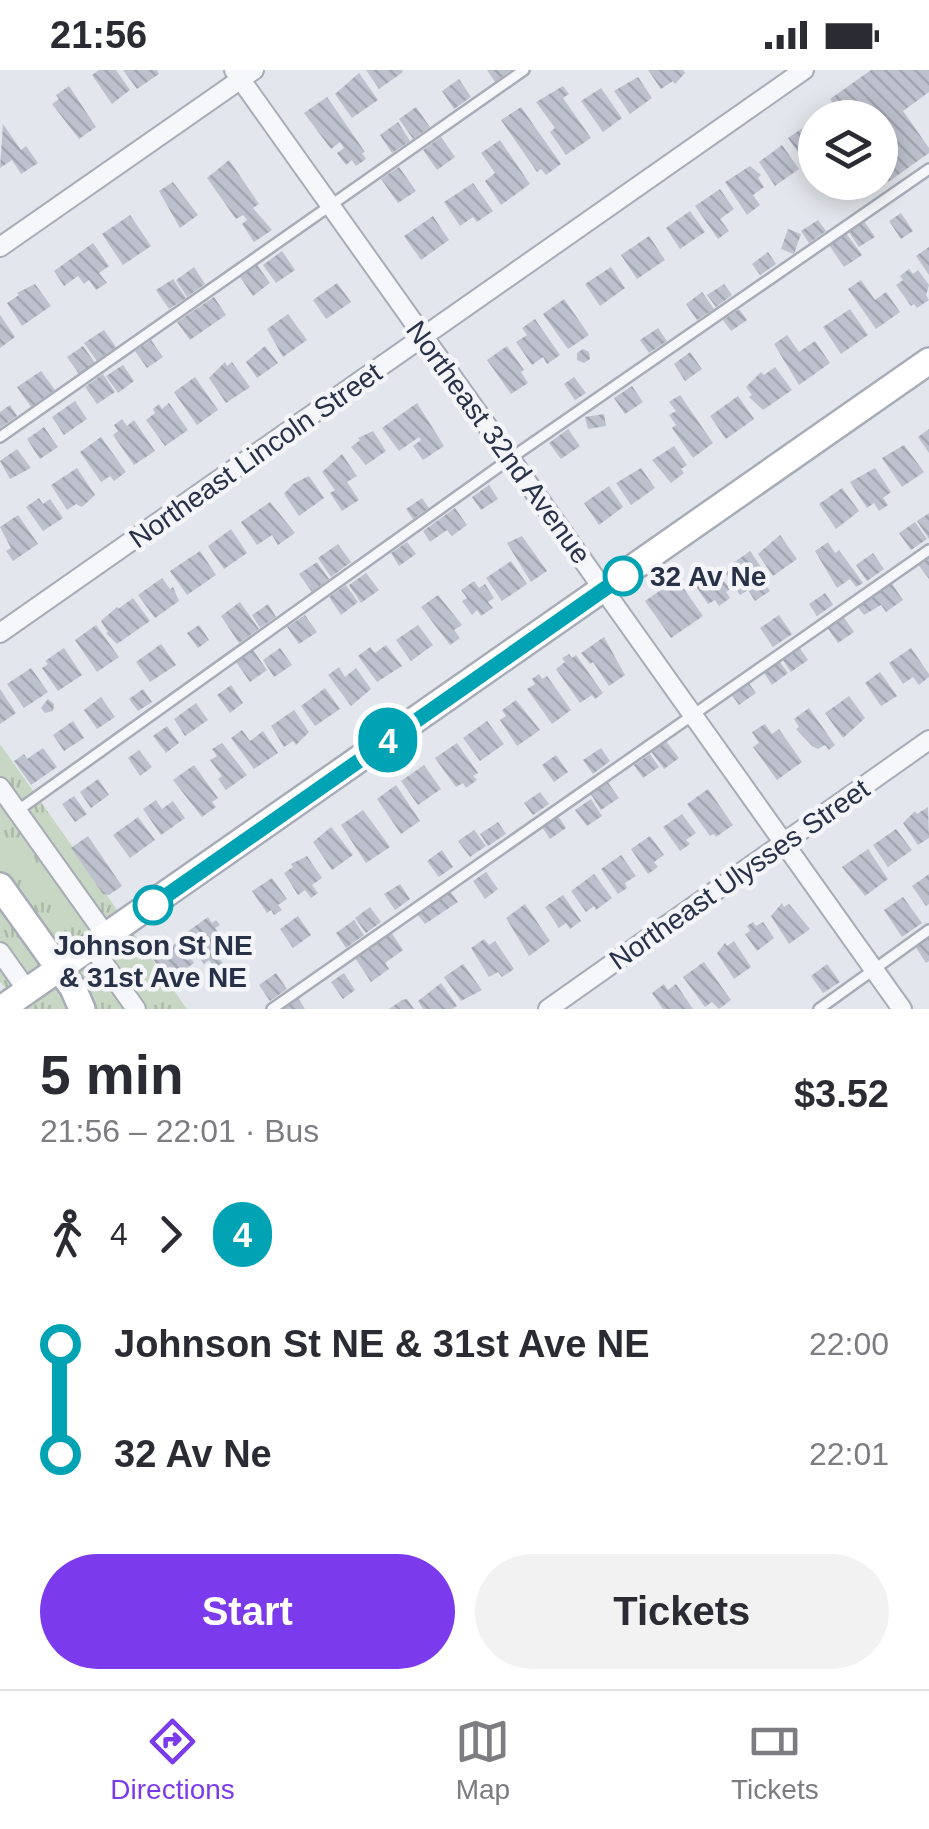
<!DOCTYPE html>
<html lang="en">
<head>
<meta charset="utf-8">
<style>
  body { margin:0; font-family:Arial,sans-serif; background:#f2f2f3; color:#2b2b33; height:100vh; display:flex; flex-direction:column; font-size:38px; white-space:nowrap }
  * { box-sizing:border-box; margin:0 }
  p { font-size:32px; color:#7c7c81 }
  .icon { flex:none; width:55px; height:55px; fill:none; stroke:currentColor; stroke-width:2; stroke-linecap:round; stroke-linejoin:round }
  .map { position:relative; height:939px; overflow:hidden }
  .side { display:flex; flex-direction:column; background:#fff; flex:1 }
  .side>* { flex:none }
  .badge { padding:0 20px; border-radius:32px; font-size:35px; line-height:65px }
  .controls { position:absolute; left:798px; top:30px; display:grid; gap:20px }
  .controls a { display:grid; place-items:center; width:100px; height:100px; border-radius:50%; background:#fff; box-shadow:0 5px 25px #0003; font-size:50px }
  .map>.badge { position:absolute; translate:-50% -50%; box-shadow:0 0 0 5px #fff }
  .legs { display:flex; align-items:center; gap:15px; height:110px; padding:0 40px; font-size:32px }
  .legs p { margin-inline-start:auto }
  .head { display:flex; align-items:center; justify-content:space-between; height:170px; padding:0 40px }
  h1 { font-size:55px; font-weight:700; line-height:75px }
  .button { display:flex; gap:20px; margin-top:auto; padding:20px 40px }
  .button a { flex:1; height:115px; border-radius:60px; background:#7c3aed; color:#fff; font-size:40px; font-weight:700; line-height:115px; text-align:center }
  .button a+a { background:#f2f2f3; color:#2b2b33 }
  ul { padding:0 40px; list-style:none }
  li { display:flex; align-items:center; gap:35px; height:110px; font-size:38px }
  li i { display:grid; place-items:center; width:15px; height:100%; margin:0 12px; background:currentColor }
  li i::after { content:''; width:25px; height:25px; margin:-12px; border:8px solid; border-radius:50%; background:#fff }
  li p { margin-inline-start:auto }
  li:first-child i { background:linear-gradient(#0000 50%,currentColor 0) }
  li:last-child i { background:linear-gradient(currentColor 50%,#0000 0) }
  .status { display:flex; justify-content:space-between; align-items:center; height:70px; padding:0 50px; background:#fff; direction:ltr }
  .status svg { height:28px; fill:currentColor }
  .tab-bar { display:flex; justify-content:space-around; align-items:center; height:140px; border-top:2px solid #e1e1e2; background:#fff; font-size:28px; color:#7c7c81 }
  .tab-bar a { display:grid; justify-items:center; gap:5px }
  .tab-bar .current { color:#7c3aed }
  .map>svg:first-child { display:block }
  .park { fill:url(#park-tufts) }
  .building { fill:url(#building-back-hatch) }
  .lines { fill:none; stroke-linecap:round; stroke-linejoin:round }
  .lane-casing { stroke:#a7acb7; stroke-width:14 }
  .street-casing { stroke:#a7acb7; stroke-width:22 }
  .secondary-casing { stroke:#a7acb7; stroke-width:30 }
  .lane { stroke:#f6f7fa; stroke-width:9 }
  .street { stroke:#f6f7fa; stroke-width:18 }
  .secondary { stroke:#fff; stroke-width:25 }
  .line-1-casing { stroke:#fff; stroke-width:22 }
  .line-1 { stroke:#00a3b4; stroke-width:15 }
  .stop-1-dot { fill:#fff; stroke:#00a3b4; stroke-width:5 }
  .labels { text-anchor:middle; stroke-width:9; stroke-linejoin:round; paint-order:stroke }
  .street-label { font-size:28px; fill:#283147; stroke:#f3f5f9 }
  .stop-label { font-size:28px; font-weight:bold; fill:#283147; stroke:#f3f5f9; text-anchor:start }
</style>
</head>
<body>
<div class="status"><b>21:56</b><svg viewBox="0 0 49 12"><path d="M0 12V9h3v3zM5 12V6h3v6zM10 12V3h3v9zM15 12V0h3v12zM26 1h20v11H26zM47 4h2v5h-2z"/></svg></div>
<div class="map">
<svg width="929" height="939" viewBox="0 0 929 939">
  <defs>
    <pattern id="park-tufts" width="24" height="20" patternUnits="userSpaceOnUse" patternTransform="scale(2.5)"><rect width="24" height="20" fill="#c7d7c3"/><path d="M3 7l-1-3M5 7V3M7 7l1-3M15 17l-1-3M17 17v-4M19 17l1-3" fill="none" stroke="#abb9a9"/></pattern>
    <pattern id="building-back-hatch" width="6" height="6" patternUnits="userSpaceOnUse" patternTransform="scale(2.5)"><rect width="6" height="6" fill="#bcc1cd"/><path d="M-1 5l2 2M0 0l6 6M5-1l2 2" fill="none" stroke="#a2a6b1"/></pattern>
  </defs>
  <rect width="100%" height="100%" fill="#e3e6ec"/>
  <path class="park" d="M0 674 187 939H25L0 912Z"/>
  <path class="building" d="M99 0H116L130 20 112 34 92 5Z
    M123 0H157L159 4 137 19Z
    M366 0H402L403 2 379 19Z
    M487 0H511L495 12Z
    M648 0H683L685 3 675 14 673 11 661 19Z
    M871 0H929V22L903 41 929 78V83L888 112 880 100V48H843L830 29Z
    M359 3 378 30 352 48 335 24Z
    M638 7 652 28 630 44 614 21Z
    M459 9 471 27 454 39 442 21Z
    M69 16 96 57 79 69 52 34 59 29 56 25Z
    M563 16 569 24 563 28 591 68 566 85 550 62 555 58 536 32Z
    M601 18 622 48 603 62 581 31Z
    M327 27 365 82 362 83 366 89 356 96 352 90 346 95 337 83 344 78 340 72 331 79 304 43Z
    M416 37 430 57 413 69 399 49Z
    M521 37 561 94 546 105 541 99 537 102 501 50Z
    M813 51 815 54V106L788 68Z
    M398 52 410 71 392 83 380 65Z
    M3 54 21 80 26 76 38 93 21 104 12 90 0 98Z
    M441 67 455 87 437 100 423 80Z
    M500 70 530 114 501 135 485 111 495 103 481 83Z
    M782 75 799 99 775 116 759 92Z
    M229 90 259 134 253 138 272 160 254 172 242 154 247 150 243 145 236 149 207 108Z
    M750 96 761 105 758 108 764 117 753 125 760 135 747 145 725 112Z
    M399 97 416 121 398 133 381 109Z
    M173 112 198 145 180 158 159 121Z
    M825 112H860L837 129Z
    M473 113 493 141 477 152 473 147 460 156 444 132Z
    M720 119 734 139 720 149 729 161 718 169 695 136Z
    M690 141 705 162 680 179 666 158Z
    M901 143 913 161 901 169 889 151Z
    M130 145 151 176 123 195 102 164Z
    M433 146 449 170 421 190 404 166Z
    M818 150 826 161 809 173 801 161Z
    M864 151 875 167 859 177 848 161Z
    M788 159 801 164 794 184 781 179Z
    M846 163 862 185 844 197 829 175Z
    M649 166 665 190 637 209 621 185Z
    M93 173 109 196 99 203 107 213 96 220 89 210 84 214 78 206 64 216 54 201Z
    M929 177V205L916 186Z
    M282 181 295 200 276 213 263 195Z
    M768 182 776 194 760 205 752 194Z
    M257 195 270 213 253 226 240 207Z
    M194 197 205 214 187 227 176 210Z
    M611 197 625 218 600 236 585 214Z
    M909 199 913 204 918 200 929 215 926 225 929 230 917 238 914 234 911 236 896 215 903 210 900 206Z
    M173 209 186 228 169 239 156 220Z
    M861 210 875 230 886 222 900 242 876 259 848 219Z
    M337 213 351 232 326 249 313 230Z
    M35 214 51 236 22 256 7 233 19 225 17 223Z
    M724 214 732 225 716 237 707 225Z
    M702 222 714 239 697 250 686 234Z
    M214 227 226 245 190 270 177 252Z
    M564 229 589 265 568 279 543 244Z
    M739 239 747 250 731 261 723 250Z
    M850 239 868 265 841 284 823 257Z
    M288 244 307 270 283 287 267 259Z
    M0 245 15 267 0 278Z
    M535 249 560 285 547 294 543 287 532 295 516 272 527 265 522 258Z
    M658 258 667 271 649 283 640 270Z
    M104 260 116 277 97 291 84 273Z
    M787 265 799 282 815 271 830 293 799 315 774 274Z
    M151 270 163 287 147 298 135 281Z
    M83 276 95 293 79 304 67 287Z
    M265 276 278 293 257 308 246 292Z
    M507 276 524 300 521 302 528 313 511 324 487 290Z
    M583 279 589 282 590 289 584 293 577 290V283Z
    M690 282 702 299 685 311 674 294Z
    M225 292 227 296 232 292 250 317 226 333 209 308Z
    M123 295 134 311 118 323 106 306Z
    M775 297 792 320 763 340 749 327 752 325 746 317 761 302 764 305Z
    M41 301 55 320 31 337 17 317Z
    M103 304 115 322 97 334 85 317Z
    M195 307 218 340 197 355 174 322Z
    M574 307 586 323 575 330 564 314Z
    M632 316 643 332 625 344 614 328Z
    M680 325 713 373 693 388 672 358 676 355 669 345 676 341 669 332Z
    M738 326 754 349 726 369 710 346Z
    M75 331 87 349 64 365 52 347Z
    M169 333 188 360 165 376 146 350 155 343 153 339 159 334 162 339Z
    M417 333 444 376 423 390 413 376 421 370 419 367 399 381 382 358Z
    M10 335 17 346 0 358V342Z
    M604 344 606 356 588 359 585 347Z
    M122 349 127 356 134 350 155 381 134 395 113 365 118 361 114 355Z
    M44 357 58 377 40 389 27 369Z
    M568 359 580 376 561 389 549 373Z
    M929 359V383L918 367Z
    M373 361 386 381 366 395 351 377 360 370 358 368Z
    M101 367 126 402 114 411 110 406 101 412 80 382Z
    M904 375 924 402 902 417 882 388Z
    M674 376 687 395 681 399 684 403 671 413 652 390Z
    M17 379 31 398 10 409 0 391Z
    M342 384 357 406 347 412 359 430 342 441 330 423 335 420 322 402Z
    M77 398 95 425 82 437 76 434 67 440 51 415Z
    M641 398 655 418 631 435 616 413Z
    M875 398 891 422 883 428 888 435 879 441 874 433 867 438 850 412Z
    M309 406 324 428 299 446 284 424 293 414Z
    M489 415 498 429 481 440 472 427Z
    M609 416 623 437 599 455 584 433Z
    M842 418 859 441 836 459 819 434Z
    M39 428 43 434 50 429 63 448 43 461 26 437Z
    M422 428 429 438 413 449 406 439Z
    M270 432 295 463 278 475 272 465 257 475 241 452Z
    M455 438 467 455 452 466 447 460 430 472 423 461Z
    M929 443V469L917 451Z
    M18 445 38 474 13 491 6 481 11 478 0 457Z
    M915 452 927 469 911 480 899 463Z
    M231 459 247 483 224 499 208 476Z
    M780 465 797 489 773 506 758 484Z
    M522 466 547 501 531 512 507 473Z
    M407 472 416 484 399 496 391 483Z
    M828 472 835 483 839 480 863 513 856 517 850 509 837 518 815 481Z
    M338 474 351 492 331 507 318 488Z
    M200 481 216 505 187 525 170 501Z
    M750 481 767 506 762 510 770 521 755 531 748 520 740 525 725 503 734 497 732 494Z
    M873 483 884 499 867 511 856 495Z
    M929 485V509L917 493Z
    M511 491 527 514 502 531 486 508Z
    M317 492 329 509 312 522 299 504Z
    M715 500 730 519 726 522 730 528 719 536 715 530 708 534 691 509 703 501 706 506Z
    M366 503 379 520 361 533 349 515Z
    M162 508 170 519 173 517 179 531 155 548 138 525Z
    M677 509 703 546 671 568 645 531Z
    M474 511 479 518 485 514 494 528 488 532 493 538 481 546 477 540 472 545 462 531 467 528 461 520Z
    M890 511 903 530 886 542 881 535 864 545 857 536Z
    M346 515 358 532 341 545 329 527Z
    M825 523 833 535 817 546 809 534Z
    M438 525 462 555 454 560 460 568 450 575 421 537Z
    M133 528 150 551 117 574 106 563 108 562 101 551 117 537 118 539Z
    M240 532 259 559 239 573 221 546Z
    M268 534 276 547 260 558 252 545Z
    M305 545 317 562 299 574 287 557Z
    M779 545 792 564 773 577 760 558Z
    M843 546 854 562 838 573 827 557Z
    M96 555 119 587 97 602 75 570Z
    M199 555 209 570 198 578 187 563Z
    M418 555 433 575 411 591 396 570Z
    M604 567 625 605 609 616 593 592 590 594 581 583Z
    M161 574 176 595 150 612 136 592Z
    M386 575 402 596 377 612 358 586 370 577 375 583Z
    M799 577 808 590 791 602 782 589Z
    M64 578 82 605 58 621 42 598 48 594 45 591Z
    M280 578 292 595 274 607 263 590Z
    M911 578 929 604V607L919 615 913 607 903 614 889 593Z
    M253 580 267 600 250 612 236 592Z
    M569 584 572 588 576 585 603 623 595 629 592 625 580 633 556 599 565 592 562 588Z
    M780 592 788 603 772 615 764 603Z
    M339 597 345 607 356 598 371 619 351 636 328 605Z
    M31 598 48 622 24 638 7 614Z
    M880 602 897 626 881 636 865 613Z
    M539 604 542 609 547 606 571 640 552 654 527 619 535 614 532 609Z
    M748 612 756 623 739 635 731 624Z
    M231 615 243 633 230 643 217 625Z
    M325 618 340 639 315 656 301 636Z
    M0 619 16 643 0 654Z
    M143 619 152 632 138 641 129 629Z
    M849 626 865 648 843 668 825 643Z
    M101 627 115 647 97 659 84 640Z
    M48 629 54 634 53 641 45 643 41 638Z
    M516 630 540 660 517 676 500 650 506 646 502 640Z
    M196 633 208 650 185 666 174 649Z
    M809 638 835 675 829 680 825 675 818 679 812 676 796 659 799 657 794 649Z
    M294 640 309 662 296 675 293 671 284 677 271 656Z
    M73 651 84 668 64 681 53 665Z
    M487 651 504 674 480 691 463 668Z
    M765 654 772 664 779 659 802 692 777 710 753 677 759 673 752 662Z
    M167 656 179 673 166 683 153 666Z
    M242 660 250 671 263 661 278 683 254 699 231 668Z
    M665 670 679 688 664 699 650 680Z
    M222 673 247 705 226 720 218 709 222 706 210 690 217 686 212 679Z
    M457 673 478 703 473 706 477 710 466 718 463 713 456 717 435 688Z
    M43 678 57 697 31 715 14 691 24 684 27 689Z
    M601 678 610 691 593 704 583 690Z
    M139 680 152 697 140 706 128 688Z
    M650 684 659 697 643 708 634 695Z
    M556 685 568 702 554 712 542 695Z
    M194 695 218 728 212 732 216 737 202 747 173 710Z
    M424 695 441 719 418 735 401 711Z
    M98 709 109 725 91 738 80 722Z
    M607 711 619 728 601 740 590 723Z
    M396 715 420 751 401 764 377 729Z
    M708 719 733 755 716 767 714 764 710 766 687 734Z
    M540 722 549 734 533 745 524 733Z
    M74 726 87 744 75 752 62 734Z
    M591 729 602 746 587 756 575 740Z
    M156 730 162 739 173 731 185 748 161 765 143 739Z
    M928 737 929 768 918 775 903 753 915 741 917 744Z
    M363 740 390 777 366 793 341 755Z
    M682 744 696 763 686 770 690 774 680 781 663 757Z
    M558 746 566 758 550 769 542 757Z
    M138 747 155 770 130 788 113 765Z
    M498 752 506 764 488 776 480 764Z
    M331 757 353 785 332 800 313 772Z
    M896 759 912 780 888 797 873 775Z
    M474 760 486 776 470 787 458 771Z
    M88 766 122 816 109 825 103 824 71 778Z
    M650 766 664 785 654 792 658 797 648 804 631 779Z
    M868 779 888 809 865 826 842 797Z
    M442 780 453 797 439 807 427 791Z
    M621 785 636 806 625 813 627 818 618 824 601 799Z
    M307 786 322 808 312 815 318 823 311 828 305 820 298 825 284 803 293 797 291 794Z
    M486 802 498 819 485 829 473 811Z
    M594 804 612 828 596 840 594 836 586 842 571 821Z
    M929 804V834L926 836 912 816Z
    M272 808 287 829 278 835 282 840 274 845 271 840 267 843 252 821Z
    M400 814 410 829 395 840 384 824Z
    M450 821 458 832 425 854 417 844Z
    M563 825 581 851 570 859 566 853 559 858 545 837Z
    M903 827 922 853 902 867 884 840Z
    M782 833 784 837 789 834 810 859 789 874 771 846Z
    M525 834 550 871 529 886 506 848Z
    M370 837 381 852 366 863 355 848Z
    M298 846 311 865 293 878 280 859Z
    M208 847 212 853 216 850 220 855 215 858 232 881 220 889 229 902 221 907 209 890 204 894 184 864Z
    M354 850 364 865 346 878 336 863Z
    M753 852 756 856 763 852 774 868 757 881 745 864 750 861 747 856Z
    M391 862 403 880 385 893 389 899 371 912 355 888Z
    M929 866V891L926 893 915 876Z
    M484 869 489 875 495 871 514 899 502 907 498 902 489 907 471 878Z
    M179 871 194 893 168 911 153 889Z
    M734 871 751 897 734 909 717 883 725 873 727 876Z
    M704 892 731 930 719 939 712 932 705 937 683 907Z
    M463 894 482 920 461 931 444 907Z
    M827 894 840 912 823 923 811 906Z
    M276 903 287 919 270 931 259 915Z
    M344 903 355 920 343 929 331 912Z
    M441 913 457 936 452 939H423L418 931Z
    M664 914 668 920 676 914 693 939H663L652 923Z
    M298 928 305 939H282Z
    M407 929 414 939H389L402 930Z"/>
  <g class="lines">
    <g class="lane-casing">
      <path id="lane" d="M0 367 524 0
        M17 741 511 388 929 99
        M272 939 929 480
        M819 939 929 860"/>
    </g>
    <g class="street-casing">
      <path id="street" d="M234 0 902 939
        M0 177 254 0
        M0 563 804 0
        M0 717 107 867
        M93 878 136 939
        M0 882 27 920
        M548 939 929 670"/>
    </g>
    <g class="secondary-casing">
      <path id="secondary" d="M0 816 73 918 82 939
        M1 939 929 291"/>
    </g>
    <use href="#lane" class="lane"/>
    <use href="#street" class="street"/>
    <use href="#secondary" class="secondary"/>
  </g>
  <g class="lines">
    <g class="line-1-casing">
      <path id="line-1" d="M153 835 623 506"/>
    </g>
    <use href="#line-1" class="line-1"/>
  </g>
  <g class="stop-1-dot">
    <circle cx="623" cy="506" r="18"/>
    <circle cx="153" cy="835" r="18"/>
  </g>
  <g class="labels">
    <g class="street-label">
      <text transform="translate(499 372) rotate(54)" y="10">Northeast 32nd Avenue</text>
      <text transform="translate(255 385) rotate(-35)" y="10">Northeast Lincoln Street</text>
      <text transform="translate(739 804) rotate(-35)" y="10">Northeast Ulysses Street</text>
    </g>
    <g class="stop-label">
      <text x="650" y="516">32 Av Ne</text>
      <text x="153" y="885" text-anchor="middle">Johnson St NE<tspan x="153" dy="32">&amp; 31st Ave NE</tspan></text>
    </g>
  </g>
</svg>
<div class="controls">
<a><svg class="icon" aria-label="layers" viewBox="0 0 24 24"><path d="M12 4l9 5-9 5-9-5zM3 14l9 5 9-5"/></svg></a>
</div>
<b class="badge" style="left:388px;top:670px;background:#00a3b4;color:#fff">4</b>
</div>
<section class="side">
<div class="head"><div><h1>5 min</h1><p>21:56 – 22:01 · Bus</p></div><b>$3.52</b></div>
<div class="legs"><svg class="icon" aria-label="walk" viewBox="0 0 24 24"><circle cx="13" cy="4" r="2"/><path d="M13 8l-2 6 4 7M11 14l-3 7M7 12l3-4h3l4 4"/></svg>4<svg class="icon" aria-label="forward" viewBox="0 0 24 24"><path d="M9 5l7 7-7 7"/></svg><b class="badge" style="background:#00a3b4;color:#fff">4</b></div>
<ul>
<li><i style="color:#00a3b4"></i><b>Johnson St NE &amp; 31st Ave NE</b><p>22:00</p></li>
<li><i style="color:#00a3b4"></i><b>32 Av Ne</b><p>22:01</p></li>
</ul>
<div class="button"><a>Start</a><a>Tickets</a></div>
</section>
<nav class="tab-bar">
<a class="current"><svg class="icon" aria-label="directions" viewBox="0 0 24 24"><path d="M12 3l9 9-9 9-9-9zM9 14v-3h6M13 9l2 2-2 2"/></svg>Directions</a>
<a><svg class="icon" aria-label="map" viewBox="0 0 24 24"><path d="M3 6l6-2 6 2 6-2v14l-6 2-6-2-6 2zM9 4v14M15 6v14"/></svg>Map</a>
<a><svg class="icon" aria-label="tickets" viewBox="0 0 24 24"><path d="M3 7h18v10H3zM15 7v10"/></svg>Tickets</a>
</nav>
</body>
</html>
